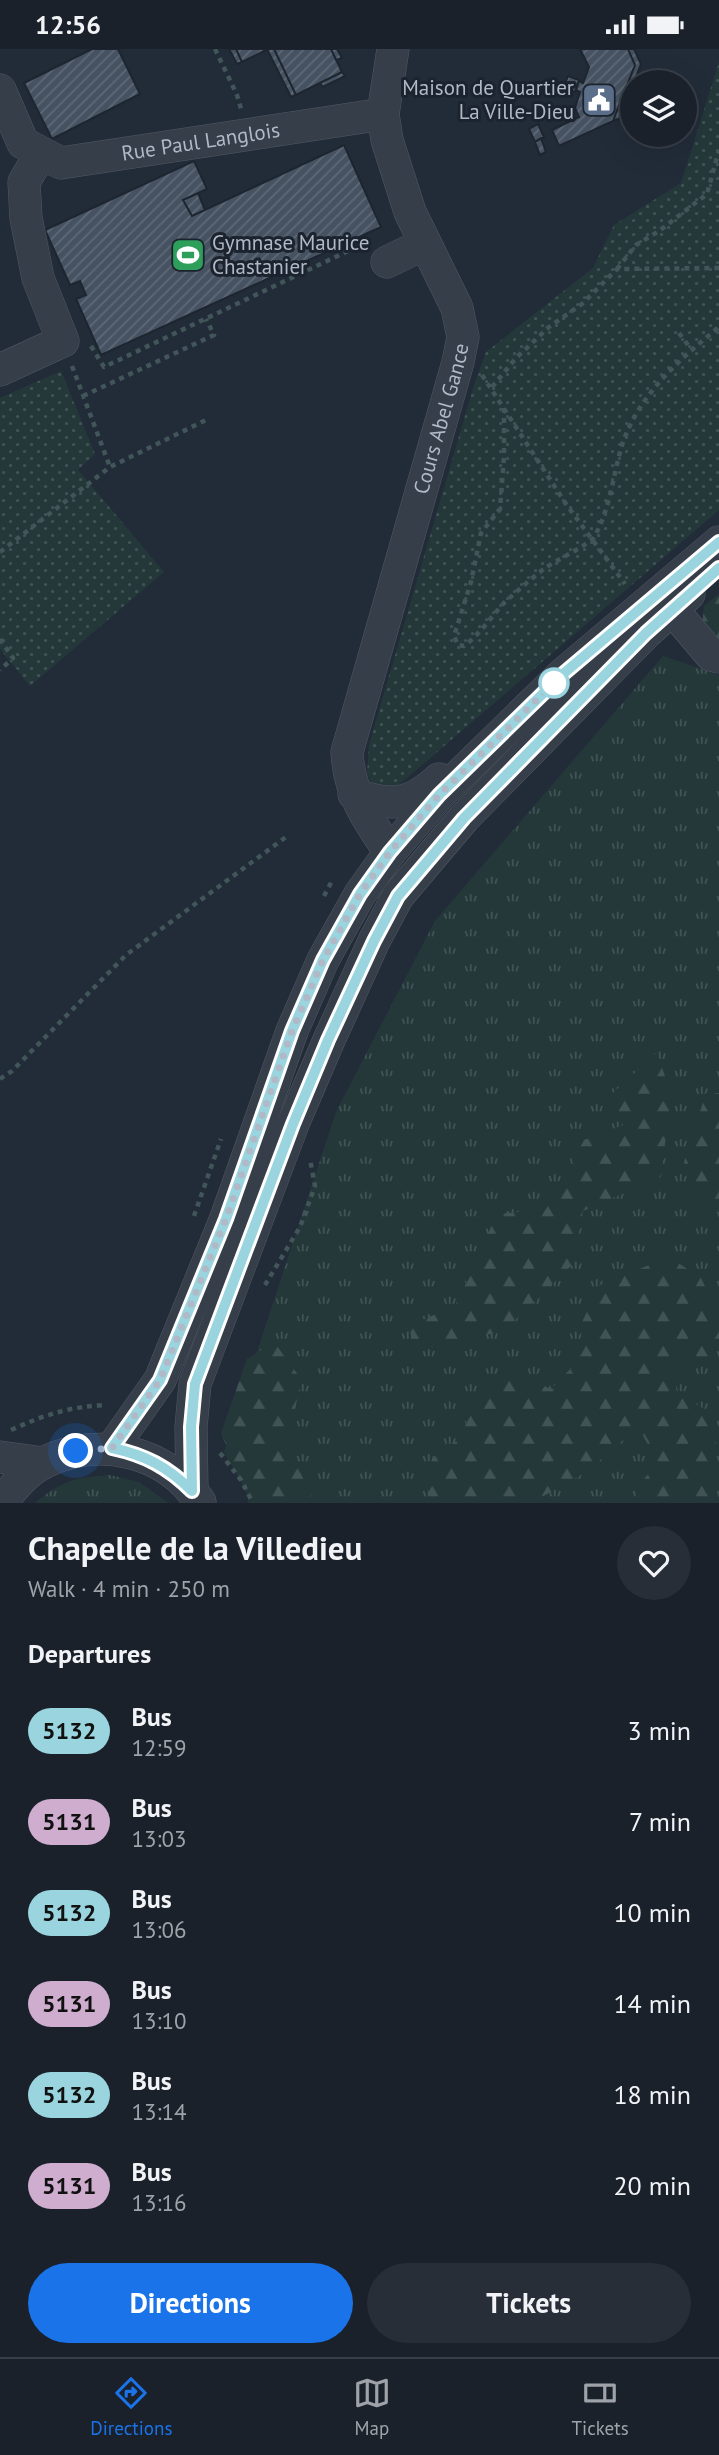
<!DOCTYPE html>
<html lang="en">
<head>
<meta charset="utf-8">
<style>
  body { margin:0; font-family:"PT Sans",sans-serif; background:#272e37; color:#f1f3f6; height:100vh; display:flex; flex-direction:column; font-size:26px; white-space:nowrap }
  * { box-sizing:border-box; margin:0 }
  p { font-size:23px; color:#9fa3a9 }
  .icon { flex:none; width:38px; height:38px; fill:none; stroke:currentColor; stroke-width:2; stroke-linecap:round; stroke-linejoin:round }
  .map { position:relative; height:1454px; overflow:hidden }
  .panel { display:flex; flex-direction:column; background:#1a212b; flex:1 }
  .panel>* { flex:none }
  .badge { padding:0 14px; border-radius:23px; font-size:24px; line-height:46px }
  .tools { position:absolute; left:620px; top:21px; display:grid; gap:14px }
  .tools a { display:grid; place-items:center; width:77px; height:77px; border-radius:50%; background:#1a212b; box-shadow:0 7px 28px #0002,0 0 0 2px #383e47; font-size:35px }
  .you { position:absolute; width:35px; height:35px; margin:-18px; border:5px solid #fff; border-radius:50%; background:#1a73e8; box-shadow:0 0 0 10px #1a73e833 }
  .map>.badge { position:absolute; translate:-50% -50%; box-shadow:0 0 0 4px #fff }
  h2 { padding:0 28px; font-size:26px; line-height:63px }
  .round { display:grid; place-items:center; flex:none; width:74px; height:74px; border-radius:37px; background:#272e37 }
  .headline { display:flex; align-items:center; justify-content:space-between; height:119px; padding:0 28px }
  h1 { font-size:33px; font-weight:800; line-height:52px }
  .cta { display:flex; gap:14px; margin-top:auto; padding:14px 28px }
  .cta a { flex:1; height:80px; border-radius:42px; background:#1a73e8; color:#fff; font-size:28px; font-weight:800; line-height:80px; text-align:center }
  .cta a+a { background:#272e37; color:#f1f3f6 }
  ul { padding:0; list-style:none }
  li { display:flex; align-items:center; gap:21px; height:91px; padding:0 28px }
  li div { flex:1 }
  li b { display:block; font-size:26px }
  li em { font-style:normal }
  li .badge { min-width:77px; font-weight:700; text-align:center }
  .status { display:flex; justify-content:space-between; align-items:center; height:49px; padding:0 35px; background:#1a212b; direction:ltr }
  .status svg { height:19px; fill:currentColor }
  .dock { display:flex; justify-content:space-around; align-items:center; height:98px; border-top:2px solid #383e47; background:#1a212b; font-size:19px; color:#9fa3a9 }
  .dock a { display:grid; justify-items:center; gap:4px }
  .dock .on { color:#1a73e8 }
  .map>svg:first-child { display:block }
  .grass { fill:url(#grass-tufts) }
  .forest { fill:url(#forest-firs) }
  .park { fill:url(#park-dots) }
  .building { fill:url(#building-hatch); stroke:#1d2530; stroke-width:2 }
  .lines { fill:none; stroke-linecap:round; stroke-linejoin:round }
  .minor-casing { stroke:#515964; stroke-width:33 }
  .path { stroke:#425558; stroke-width:4.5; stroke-dasharray:5 5; stroke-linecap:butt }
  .minor { stroke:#363e4a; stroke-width:32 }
  .line-casing { stroke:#fff; stroke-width:16 }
  .line { stroke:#99d4df; stroke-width:10 }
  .walk { stroke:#b1b9c6; stroke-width:7; stroke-dasharray:0 12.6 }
  .stop-dot { fill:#fff; stroke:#99d4df; stroke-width:3.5 }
  .labels { text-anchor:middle; stroke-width:6; stroke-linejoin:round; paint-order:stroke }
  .poi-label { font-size:21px; fill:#b1b9c6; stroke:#1b232e; text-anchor:end }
  .street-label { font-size:21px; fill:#b1b9c6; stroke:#1b232e }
</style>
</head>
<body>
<div class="status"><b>12:56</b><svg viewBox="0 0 49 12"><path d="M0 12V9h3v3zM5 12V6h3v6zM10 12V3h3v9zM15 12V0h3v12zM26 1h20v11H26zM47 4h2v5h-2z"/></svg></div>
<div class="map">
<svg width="719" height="1454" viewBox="0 0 719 1454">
  <defs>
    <pattern id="grass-tufts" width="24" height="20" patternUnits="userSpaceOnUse" patternTransform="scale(1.75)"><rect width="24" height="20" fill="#24383a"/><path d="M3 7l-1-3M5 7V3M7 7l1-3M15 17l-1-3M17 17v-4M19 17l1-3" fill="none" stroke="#415355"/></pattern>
    <pattern id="forest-firs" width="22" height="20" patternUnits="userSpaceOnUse" patternTransform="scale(1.75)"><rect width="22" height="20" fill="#24383a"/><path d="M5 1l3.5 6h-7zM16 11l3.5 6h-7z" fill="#415355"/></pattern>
    <pattern id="park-dots" width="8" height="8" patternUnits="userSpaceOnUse" patternTransform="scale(1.75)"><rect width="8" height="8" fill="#24383a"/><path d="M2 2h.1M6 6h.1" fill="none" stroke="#415355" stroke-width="1.8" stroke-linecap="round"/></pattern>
    <pattern id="building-hatch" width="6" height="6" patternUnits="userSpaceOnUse" patternTransform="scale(1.75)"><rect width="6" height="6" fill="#465261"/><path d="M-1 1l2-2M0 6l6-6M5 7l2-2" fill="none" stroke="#5e6976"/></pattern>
  </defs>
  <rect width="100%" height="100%" fill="#222c39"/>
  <path class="grass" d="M663 607 719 626V1454H248V1445L224 1403 336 1063 435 872Z
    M110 1426 139 1433 168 1454H35C61 1432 77 1428 110 1426Z"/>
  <path class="forest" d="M719 545V591L702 577 704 557Z
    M657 1003 671 1046 661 1128 583 1162 573 1215 504 1282 416 1301 408 1277 455 1257 497 1165 546 1160 584 1091 623 1076 612 1045Z
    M706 1044H719V1163L691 1153 684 1113Z
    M669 1208 701 1229 719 1267V1300L700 1316 671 1310 677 1343 707 1362 716 1391 711 1454H635L636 1440 658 1413 638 1378 588 1422 531 1454H431L424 1422 441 1400 463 1389 470 1352 517 1326 551 1340 578 1312 583 1271 600 1236Z
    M274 1293 301 1330 288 1397 315 1454H251L221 1384 247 1310Z"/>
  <path class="park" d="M719 13V461L394 740 376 744 367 725 369 696 474 336 486 303 593 219 614 176 681 134Z
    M61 322 95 405 78 421 164 523 30 637 0 600V349Z"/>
  <path class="building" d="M92 0H118L140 45 52 90 24 34Z
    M229 0H236L242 13 237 15Z
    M236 0H268L242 13Z
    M267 0H274L296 46 291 48Z
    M274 0H331L342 23 296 46Z
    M331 0H337L342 9 336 11Z
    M580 0H628L635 16 613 72 559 97 552 81 579 68 575 59 580 43 576 41 579 32 583 34 589 18Z
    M628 0H634L641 15 634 33H632V40L621 69 613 72 635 16Z
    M342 23 345 27 323 38 320 34Z
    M568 27 579 31 575 43 563 39Z
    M538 75 544 88 535 93 529 80Z
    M541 89 546 103 540 106 535 93Z
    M344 96 381 178 101 306 76 250 86 246 80 232 70 236 45 181 194 112 207 140 183 151 192 167Z
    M198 144 205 161 192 167 183 151Z"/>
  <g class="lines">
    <g class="minor-casing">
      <g id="minor">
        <path id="s1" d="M0 41 23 94 61 114 383 65"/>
        <path d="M387 213 424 195"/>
        <path d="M0 321 63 292 38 229 26 169 24 133 41 104"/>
        <path d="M672 560 711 606 719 608"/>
        <path d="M354 745C391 758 409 757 439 730"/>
        <path id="s2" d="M390 803C367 770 349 744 347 703L458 313 463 288 457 259 410 163 387 91 383 65 393 0"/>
        <path d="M112 1399 160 1331 226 1169 292 982 323 911 360 845 390 803 439 746 563 625 719 493"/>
        <path d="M0 1408 43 1414"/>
        <path d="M192 1442 191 1378 195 1335 293 1075 329 991 374 892 398 847 464 769 646 584 689 545"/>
        <path d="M1 1454C13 1439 26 1422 45 1413 99 1387 166 1401 200 1453"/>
      </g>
    </g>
    <path class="path" d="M215 0 237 46 241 60
      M617 220 636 196 659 182 707 145 719 101
      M679 284 691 300
      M91 297 104 318 367 193
      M72 317 110 418
      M482 326 566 455 625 535
      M492 338 516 309 549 278 582 255 617 220 719 219
      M83 347 214 286 206 270
      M504 359V408L500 460 481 484 471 533 454 587 458 596 464 597C480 585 491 568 504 554 517 542 531 530 545 519 555 512 590 495 594 488 610 461 613 426 622 396 639 345 679 311 719 278
      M0 503 110 418 206 371
      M0 590 13 609 0 621
      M324 847 333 830
      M0 1030 12 1022 126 906 286 788
      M194 1167 221 1090
      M265 1236 300 1178 315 1137 310 1110
      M11 1381C44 1366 71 1357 107 1356
      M220 1404 241 1431 253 1454"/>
    <use href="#minor" class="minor"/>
  </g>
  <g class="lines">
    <g class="line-casing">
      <path id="line" d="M719 493 563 625 439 746 390 803 360 845 323 911 292 982 226 1170 160 1331 112 1399C145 1406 168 1418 192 1442L191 1378 195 1335 293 1075 328 991 374 892 398 847 464 769 646 584 719 519"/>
    </g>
    <use href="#line" class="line"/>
    <path class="walk" d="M76 1402 112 1399 160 1331 226 1170 292 982 323 911 360 845 390 803 439 746 554 634"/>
  </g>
  <defs>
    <g id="civic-square" transform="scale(1.75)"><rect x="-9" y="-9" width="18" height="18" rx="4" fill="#5c6f8a" stroke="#1b232e"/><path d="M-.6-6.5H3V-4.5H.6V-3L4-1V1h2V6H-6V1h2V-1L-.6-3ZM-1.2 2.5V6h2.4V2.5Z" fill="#fff"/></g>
    <g id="stadium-square" transform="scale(1.75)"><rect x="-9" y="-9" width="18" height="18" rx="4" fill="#2e9e5b" stroke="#1b232e"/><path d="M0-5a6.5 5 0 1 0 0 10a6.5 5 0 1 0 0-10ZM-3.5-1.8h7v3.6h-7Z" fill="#fff"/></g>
  </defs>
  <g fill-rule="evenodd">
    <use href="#civic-square" x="599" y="51"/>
    <use href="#stadium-square" x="188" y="206"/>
  </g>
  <circle class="stop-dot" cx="554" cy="634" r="14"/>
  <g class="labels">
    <g class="poi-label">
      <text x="574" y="46">Maison de Quartier<tspan x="574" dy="24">La Ville-Dieu</tspan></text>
      <text x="212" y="201" text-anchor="start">Gymnase Maurice<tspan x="212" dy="24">Chastanier</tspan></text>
    </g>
    <g class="street-label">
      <text dy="7" stroke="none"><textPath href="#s1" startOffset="242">Rue Paul Langlois</textPath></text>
      <text dy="7" stroke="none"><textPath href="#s2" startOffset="457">Cours Abel Gance</textPath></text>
    </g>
  </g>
</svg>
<div class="tools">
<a><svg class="icon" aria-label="layers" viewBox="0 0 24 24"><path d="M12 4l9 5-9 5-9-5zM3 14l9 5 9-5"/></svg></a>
</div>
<div class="you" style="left:76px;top:1402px"></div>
</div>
<section class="panel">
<div class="headline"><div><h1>Chapelle de la Villedieu</h1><p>Walk · 4 min · 250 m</p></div><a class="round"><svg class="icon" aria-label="heart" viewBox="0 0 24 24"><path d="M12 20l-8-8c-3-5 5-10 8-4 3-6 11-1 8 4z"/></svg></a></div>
<h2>Departures</h2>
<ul>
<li><span class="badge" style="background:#99d4df;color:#111">5132</span><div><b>Bus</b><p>12:59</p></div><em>3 min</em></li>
<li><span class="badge" style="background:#ceadcf;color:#111">5131</span><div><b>Bus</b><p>13:03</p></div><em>7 min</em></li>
<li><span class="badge" style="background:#99d4df;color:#111">5132</span><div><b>Bus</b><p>13:06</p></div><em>10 min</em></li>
<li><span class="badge" style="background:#ceadcf;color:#111">5131</span><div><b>Bus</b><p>13:10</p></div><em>14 min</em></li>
<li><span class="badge" style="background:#99d4df;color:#111">5132</span><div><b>Bus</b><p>13:14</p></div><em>18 min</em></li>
<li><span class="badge" style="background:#ceadcf;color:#111">5131</span><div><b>Bus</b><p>13:16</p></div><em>20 min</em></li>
</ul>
<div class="cta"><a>Directions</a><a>Tickets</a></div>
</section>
<nav class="dock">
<a class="on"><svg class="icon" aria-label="directions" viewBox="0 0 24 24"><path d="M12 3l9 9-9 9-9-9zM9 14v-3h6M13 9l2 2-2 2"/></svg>Directions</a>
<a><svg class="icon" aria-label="map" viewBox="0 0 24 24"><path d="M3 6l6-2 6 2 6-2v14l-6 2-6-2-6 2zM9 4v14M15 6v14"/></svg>Map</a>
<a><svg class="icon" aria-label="tickets" viewBox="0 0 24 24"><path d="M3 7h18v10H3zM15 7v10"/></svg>Tickets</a>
</nav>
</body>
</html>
